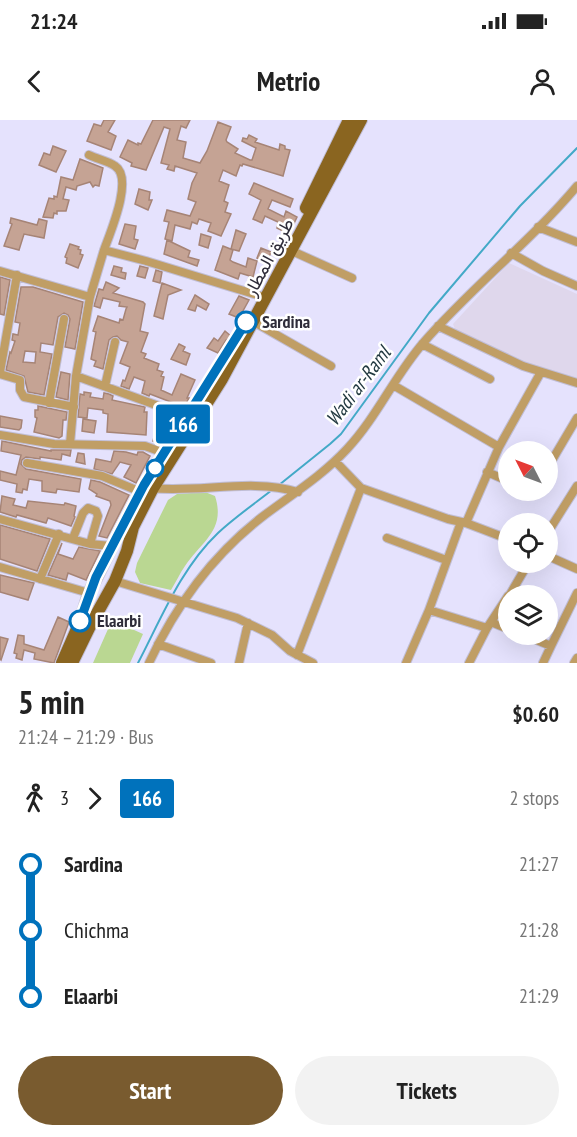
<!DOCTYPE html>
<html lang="en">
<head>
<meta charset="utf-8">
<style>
  body { margin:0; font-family:"PT Sans Narrow",Vazirmatn,sans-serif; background:#f2f2f2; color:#222; height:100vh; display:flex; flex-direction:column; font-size:22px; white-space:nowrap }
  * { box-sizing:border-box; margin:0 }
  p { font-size:20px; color:#767676 }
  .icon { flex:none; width:33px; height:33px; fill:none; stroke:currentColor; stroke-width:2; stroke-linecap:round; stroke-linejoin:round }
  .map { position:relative; height:543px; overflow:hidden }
  .details { display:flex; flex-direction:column; background:#fff; flex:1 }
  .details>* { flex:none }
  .badge { padding:0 12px; border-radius:4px; font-size:21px; line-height:39px }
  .needle { width:39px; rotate:312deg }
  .fabs { position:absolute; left:498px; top:321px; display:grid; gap:12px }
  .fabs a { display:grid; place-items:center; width:60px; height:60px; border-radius:50%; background:#fff; box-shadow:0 6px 24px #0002; font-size:30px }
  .map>.badge { position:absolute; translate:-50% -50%; box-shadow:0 0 0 3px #fff }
  .legs { display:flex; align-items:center; gap:9px; height:66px; padding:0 18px; font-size:20px }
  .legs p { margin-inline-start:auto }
  .overview { display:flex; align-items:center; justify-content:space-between; height:102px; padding:0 18px }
  h1 { font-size:33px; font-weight:600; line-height:45px }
  .button { display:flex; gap:12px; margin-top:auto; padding:12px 18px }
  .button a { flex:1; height:69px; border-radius:36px; background:#795b2f; color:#fff; font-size:24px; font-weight:600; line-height:69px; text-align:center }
  .button a+a { background:#f2f2f2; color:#222 }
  ul { padding:0 18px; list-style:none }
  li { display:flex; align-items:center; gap:21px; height:66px; font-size:22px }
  li i { display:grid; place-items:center; width:9px; height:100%; margin:0 8px; background:currentColor }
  li i::after { content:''; width:15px; height:15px; margin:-8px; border:4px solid; border-radius:50%; background:#fff }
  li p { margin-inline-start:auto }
  li:first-child i { background:linear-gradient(#0000 50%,currentColor 0) }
  li:last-child i { background:linear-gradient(currentColor 50%,#0000 0) }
  .status { display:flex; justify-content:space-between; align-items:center; height:42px; padding:0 30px; background:#fff; direction:ltr }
  .status svg { height:16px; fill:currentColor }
  header { display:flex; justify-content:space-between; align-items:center; height:78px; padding:0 18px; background:#fff; font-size:27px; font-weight:600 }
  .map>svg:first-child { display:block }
  .education { fill:#dfd7ec }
  .green { fill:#bad792 }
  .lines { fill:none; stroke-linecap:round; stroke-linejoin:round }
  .stream { stroke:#43a9c7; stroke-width:2 }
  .building { fill:#c5a394; stroke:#a68476; stroke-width:1.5; fill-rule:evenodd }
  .minor-casing { stroke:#c0bed6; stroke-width:10 }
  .primary-casing { stroke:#c0bed6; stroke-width:14 }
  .minor { stroke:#c09e65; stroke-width:8 }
  .primary { stroke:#8a6520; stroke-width:12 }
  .line-1-casing { stroke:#fff; stroke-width:14 }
  .line-1 { stroke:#0072bc; stroke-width:9 }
  .stop-1-dot { fill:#fff; stroke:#0072bc; stroke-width:3 }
  .labels { text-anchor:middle; stroke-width:5; stroke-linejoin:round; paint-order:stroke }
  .street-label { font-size:18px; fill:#2e2c39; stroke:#fff }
  .stop-label { font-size:18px; font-weight:bold; fill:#2e2c39; stroke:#fff; text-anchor:start }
  .water-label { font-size:20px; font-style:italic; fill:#233a41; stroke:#fff }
</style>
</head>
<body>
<div class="status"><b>21:24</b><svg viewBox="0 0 49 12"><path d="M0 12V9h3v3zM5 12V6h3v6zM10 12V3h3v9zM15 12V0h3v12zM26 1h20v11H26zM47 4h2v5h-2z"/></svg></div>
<header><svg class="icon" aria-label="back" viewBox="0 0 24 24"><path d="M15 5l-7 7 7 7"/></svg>Metrio<svg class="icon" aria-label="person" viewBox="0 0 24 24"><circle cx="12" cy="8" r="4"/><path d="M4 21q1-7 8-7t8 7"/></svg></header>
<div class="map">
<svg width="577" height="543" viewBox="0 0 577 543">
  <rect width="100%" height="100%" fill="#e5e2fd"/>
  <path class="education" d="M509 143 577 174V260L525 245 456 212 453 204Z"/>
  <path class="green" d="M205 372 215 376C226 410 202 421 185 446 180 453 176 462 171 470L140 463 135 452 137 443 168 380 177 374Z
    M112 500 143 514 130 543H93Z"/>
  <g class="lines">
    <path class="stream" d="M279 365 330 324 341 314 429 193 520 86 577 28
      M138 543C161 499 181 448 218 413 234 398 254 384 272 370"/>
  </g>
  <path class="building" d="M104 0H115L108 12 116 16 111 30 87 21 94 4 101 6Z
    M153 0H190L186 8 181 6 177 20 186 22 183 38 200 43 207 31 218 2 231 7 226 20 227 22 238 29 235 33 250 40H252L256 28 242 21 243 18 247 19 249 15 257 19 255 22 279 30 280 24 285 26V29L290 30 283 56 243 44 242 46 240 45 236 56 223 50 219 61 229 65 224 81 228 83 225 92 231 94 221 116 208 111 211 103 199 99 197 104 192 102 190 109 175 105 172 121 165 119 169 102 164 101 167 90 190 96 196 82 188 79 192 63 197 53 175 46 174 51 167 49 169 45 161 43 170 9 164 7 146 50 131 46 132 43 120 37 128 20 138 25V23L141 24Z
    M53 26 66 31 56 52 39 45 44 33 50 35Z
    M80 39 103 48 99 66 95 65 93 67 90 62 77 66 76 70 66 67 63 79 69 80 66 91H57V94L54 93 53 98 43 97 49 78 54 79V76L57 77 61 57 73 60Z
    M254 63 293 79 290 87 272 80 268 89 284 97 286 91 297 97 289 114 277 108 278 102 265 96 262 103 253 99 261 80 249 74Z
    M139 69 150 72 149 80H152L148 90 135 84Z
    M11 98 37 105 39 99 47 101 44 118 24 114 19 130 4 126 12 104 10 103Z
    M125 104 136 106 134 119 138 120 135 129 119 124Z
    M236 110 246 114 239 131 231 129Z
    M201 114 211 117 208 128 199 125Z
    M167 120 190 131 188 137 199 140 197 146 164 134Z
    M70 124 79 127 78 129 81 130 80 134 83 135 78 148 66 143 67 138 65 137Z
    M223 126 233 130 230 140 233 142 246 147 248 138 257 141 253 157 240 153 238 159 215 150Z
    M261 128 271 132 267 142 257 138Z
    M114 146 122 148 121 152 126 153 125 159 111 155Z
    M140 146 148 148 145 158 137 156Z
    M156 150 162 152 160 163 153 161Z
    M0 157 10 160 4 195 0 194Z
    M106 162 119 168 113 173 143 182 145 184 140 211 148 213 141 232 146 234 144 238 159 244 157 250 163 252 161 256 164 257 161 270 172 275 181 254 195 260 187 278H189L184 287 150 274 149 276 142 273 145 261 134 257 129 269 121 266 123 260 125 261 130 247 120 243 128 222 121 220 117 216 113 217 109 220 103 249 94 246 96 241 91 239 96 212 93 211 98 196 119 203 120 199 123 200 126 189 127 187 119 186 120 182 103 178 100 188 94 186 99 169 103 170Z
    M162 163 181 170 168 175 163 199 154 196Z
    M21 167H33L83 182 75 229 65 227 70 199 68 195 64 193 58 197 53 225 41 223 40 232 52 234 44 275 28 272 24 256 6 250 10 232 11 233 15 221 12 220 13 214 18 215 20 203 15 202ZM25 231 36 232 35 243 23 242Z
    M195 175 209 184 206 190 197 185 195 191 188 189Z
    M239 176 249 180 239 198 229 194Z
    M225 211 232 217 226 220 218 233 207 228 214 218 218 221Z
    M179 224 185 227 183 231 190 234 186 245 171 239Z
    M61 252 70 254 68 280 56 277Z
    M84 272 91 273 90 277 103 279 104 273 109 274 113 276 112 280 145 287 144 292H147L146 315 107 312 108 294 103 293V290L88 288 87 298 78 297 80 274 84 275Z
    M38 286 67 292 66 300H63L62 316 59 318 34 312 37 298 35 297V290H38Z
    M161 293 176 299 160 325 161 321H153L155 313 163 314 168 299 160 296Z
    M0 296 22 300 21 308 19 310 0 307Z
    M83 299 96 301 94 313 82 311Z
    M2 321 51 331V330H71L70 336 62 334 61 340 40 337V339L26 337 22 340 21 344 26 349 81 359 79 372 57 369 56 373 42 371V361L29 359 27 370 23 369 22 373 16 372 17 364 0 360V351L16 355 21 335 1 331Z
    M114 331 126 332 137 335 138 332H143L150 336 136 363 124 357 131 345 120 342 112 354 94 349 96 339 111 342Z
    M78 333 84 334 85 344 76 342Z
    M91 360 100 362 129 375 107 418 99 416 111 385 110 381 96 376 97 374 89 369Z
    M2 376 15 379 13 385 26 388 28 381 64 385 65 383 76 386 74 396 75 397 71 406 48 398 46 403 17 395 16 397 0 392Z
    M0 405 50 419 37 451 0 439Z
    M62 423 58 434 73 439 79 427 100 431 86 460 68 453 66 460 48 455Z
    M0 455 34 463 28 480 0 472Z
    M58 497 69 502 54 543 34 539 35 533 24 530 22 540 16 538 17 534 14 533 18 515 24 516V524L44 530Z
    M0 517 8 519 1 540 0 539Z"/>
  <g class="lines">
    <g class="minor-casing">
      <path id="minor" d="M89 35C97 39 108 41 115 46 134 58 110 113 104 130
        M538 107 577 122
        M292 131 352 158
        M511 133 543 151 577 166
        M0 151 90 177
        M254 202 331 246
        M438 206 523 246 577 263
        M422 224 490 259
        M0 252 17 155
        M0 254 20 260V270L24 277 74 287
        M393 265 499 327 466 403
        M105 266 115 222
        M49 283 64 199
        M189 297 76 256 90 177 104 130 146 141 267 178
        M0 315 54 324 145 326 167 334
        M70 324 76 256
        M499 327 541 252
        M335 341 361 368 448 399 466 403 508 419
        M27 343 102 356 141 372
        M548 347 577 298
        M487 352 508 361
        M151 368C200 373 251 358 298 372
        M0 399 90 424 111 426
        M548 412 577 366
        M73 418 83 393 88 388 96 391 98 396 90 424
        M387 418 446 440
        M548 436 577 449
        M0 447 89 473
        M40 459 59 414
        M115 461 237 498 272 515 290 531 313 543
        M509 476 529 442
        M429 490 461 402
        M491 502 508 509
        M522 514 551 526 577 473
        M158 524 211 543
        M297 535 361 368
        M149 543C175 487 213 435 262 397 291 375 322 356 347 329 377 297 395 255 424 222 472 167 530 122 577 66
        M239 543 248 503
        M406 543 429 490 487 508
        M469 543 487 508 508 476
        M543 543 551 526
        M574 543 577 538"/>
    </g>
    <g class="primary-casing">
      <path id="primary" d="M306 88 349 0
        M62 543 80 502 89 473 114 422 144 365 233 225
        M72 543 91 504 115 461 127 431 133 407 153 368 222 259 361 0"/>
    </g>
    <use href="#minor" class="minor"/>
    <use href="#primary" class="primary"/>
  </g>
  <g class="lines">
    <g class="line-1-casing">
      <path id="line-1" d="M80 501 96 457 144 365 246 202"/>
    </g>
    <use href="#line-1" class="line-1"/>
  </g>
  <g class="stop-1-dot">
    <circle cx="246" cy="202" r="10"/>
    <circle cx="155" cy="348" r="8"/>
    <circle cx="80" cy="501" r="10"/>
  </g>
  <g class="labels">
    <g class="street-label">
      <text transform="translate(269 137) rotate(-62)" y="6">طريق المطار</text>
    </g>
    <g class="stop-label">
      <text x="262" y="208">Sardina</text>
      <text x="97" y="507">Elaarbi</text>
    </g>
    <g class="water-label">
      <text transform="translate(358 266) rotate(-53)" y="7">Wadi ar-Raml</text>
    </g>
  </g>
</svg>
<div class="fabs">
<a><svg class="needle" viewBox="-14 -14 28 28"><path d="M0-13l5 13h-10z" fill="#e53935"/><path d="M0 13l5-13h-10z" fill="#767676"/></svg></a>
<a><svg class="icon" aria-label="locate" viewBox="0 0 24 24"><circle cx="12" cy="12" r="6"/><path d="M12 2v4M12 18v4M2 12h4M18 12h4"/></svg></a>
<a><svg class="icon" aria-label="layers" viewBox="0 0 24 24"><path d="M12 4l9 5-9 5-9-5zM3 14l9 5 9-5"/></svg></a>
</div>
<b class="badge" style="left:183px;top:304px;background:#0072bc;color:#fff">166</b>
</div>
<section class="details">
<div class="overview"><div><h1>5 min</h1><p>21:24 – 21:29 · Bus</p></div><b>$0.60</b></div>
<div class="legs"><svg class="icon" aria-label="walk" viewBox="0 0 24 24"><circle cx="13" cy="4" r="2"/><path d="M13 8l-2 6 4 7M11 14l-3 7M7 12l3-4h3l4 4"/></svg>3<svg class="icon" aria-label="forward" viewBox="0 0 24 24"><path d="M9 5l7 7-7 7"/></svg><b class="badge" style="background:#0072bc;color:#fff">166</b><p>2 stops</p></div>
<ul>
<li><i style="color:#0072bc"></i><b>Sardina</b><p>21:27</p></li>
<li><i style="color:#0072bc"></i><span>Chichma</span><p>21:28</p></li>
<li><i style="color:#0072bc"></i><b>Elaarbi</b><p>21:29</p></li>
</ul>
<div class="button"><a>Start</a><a>Tickets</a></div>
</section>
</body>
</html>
